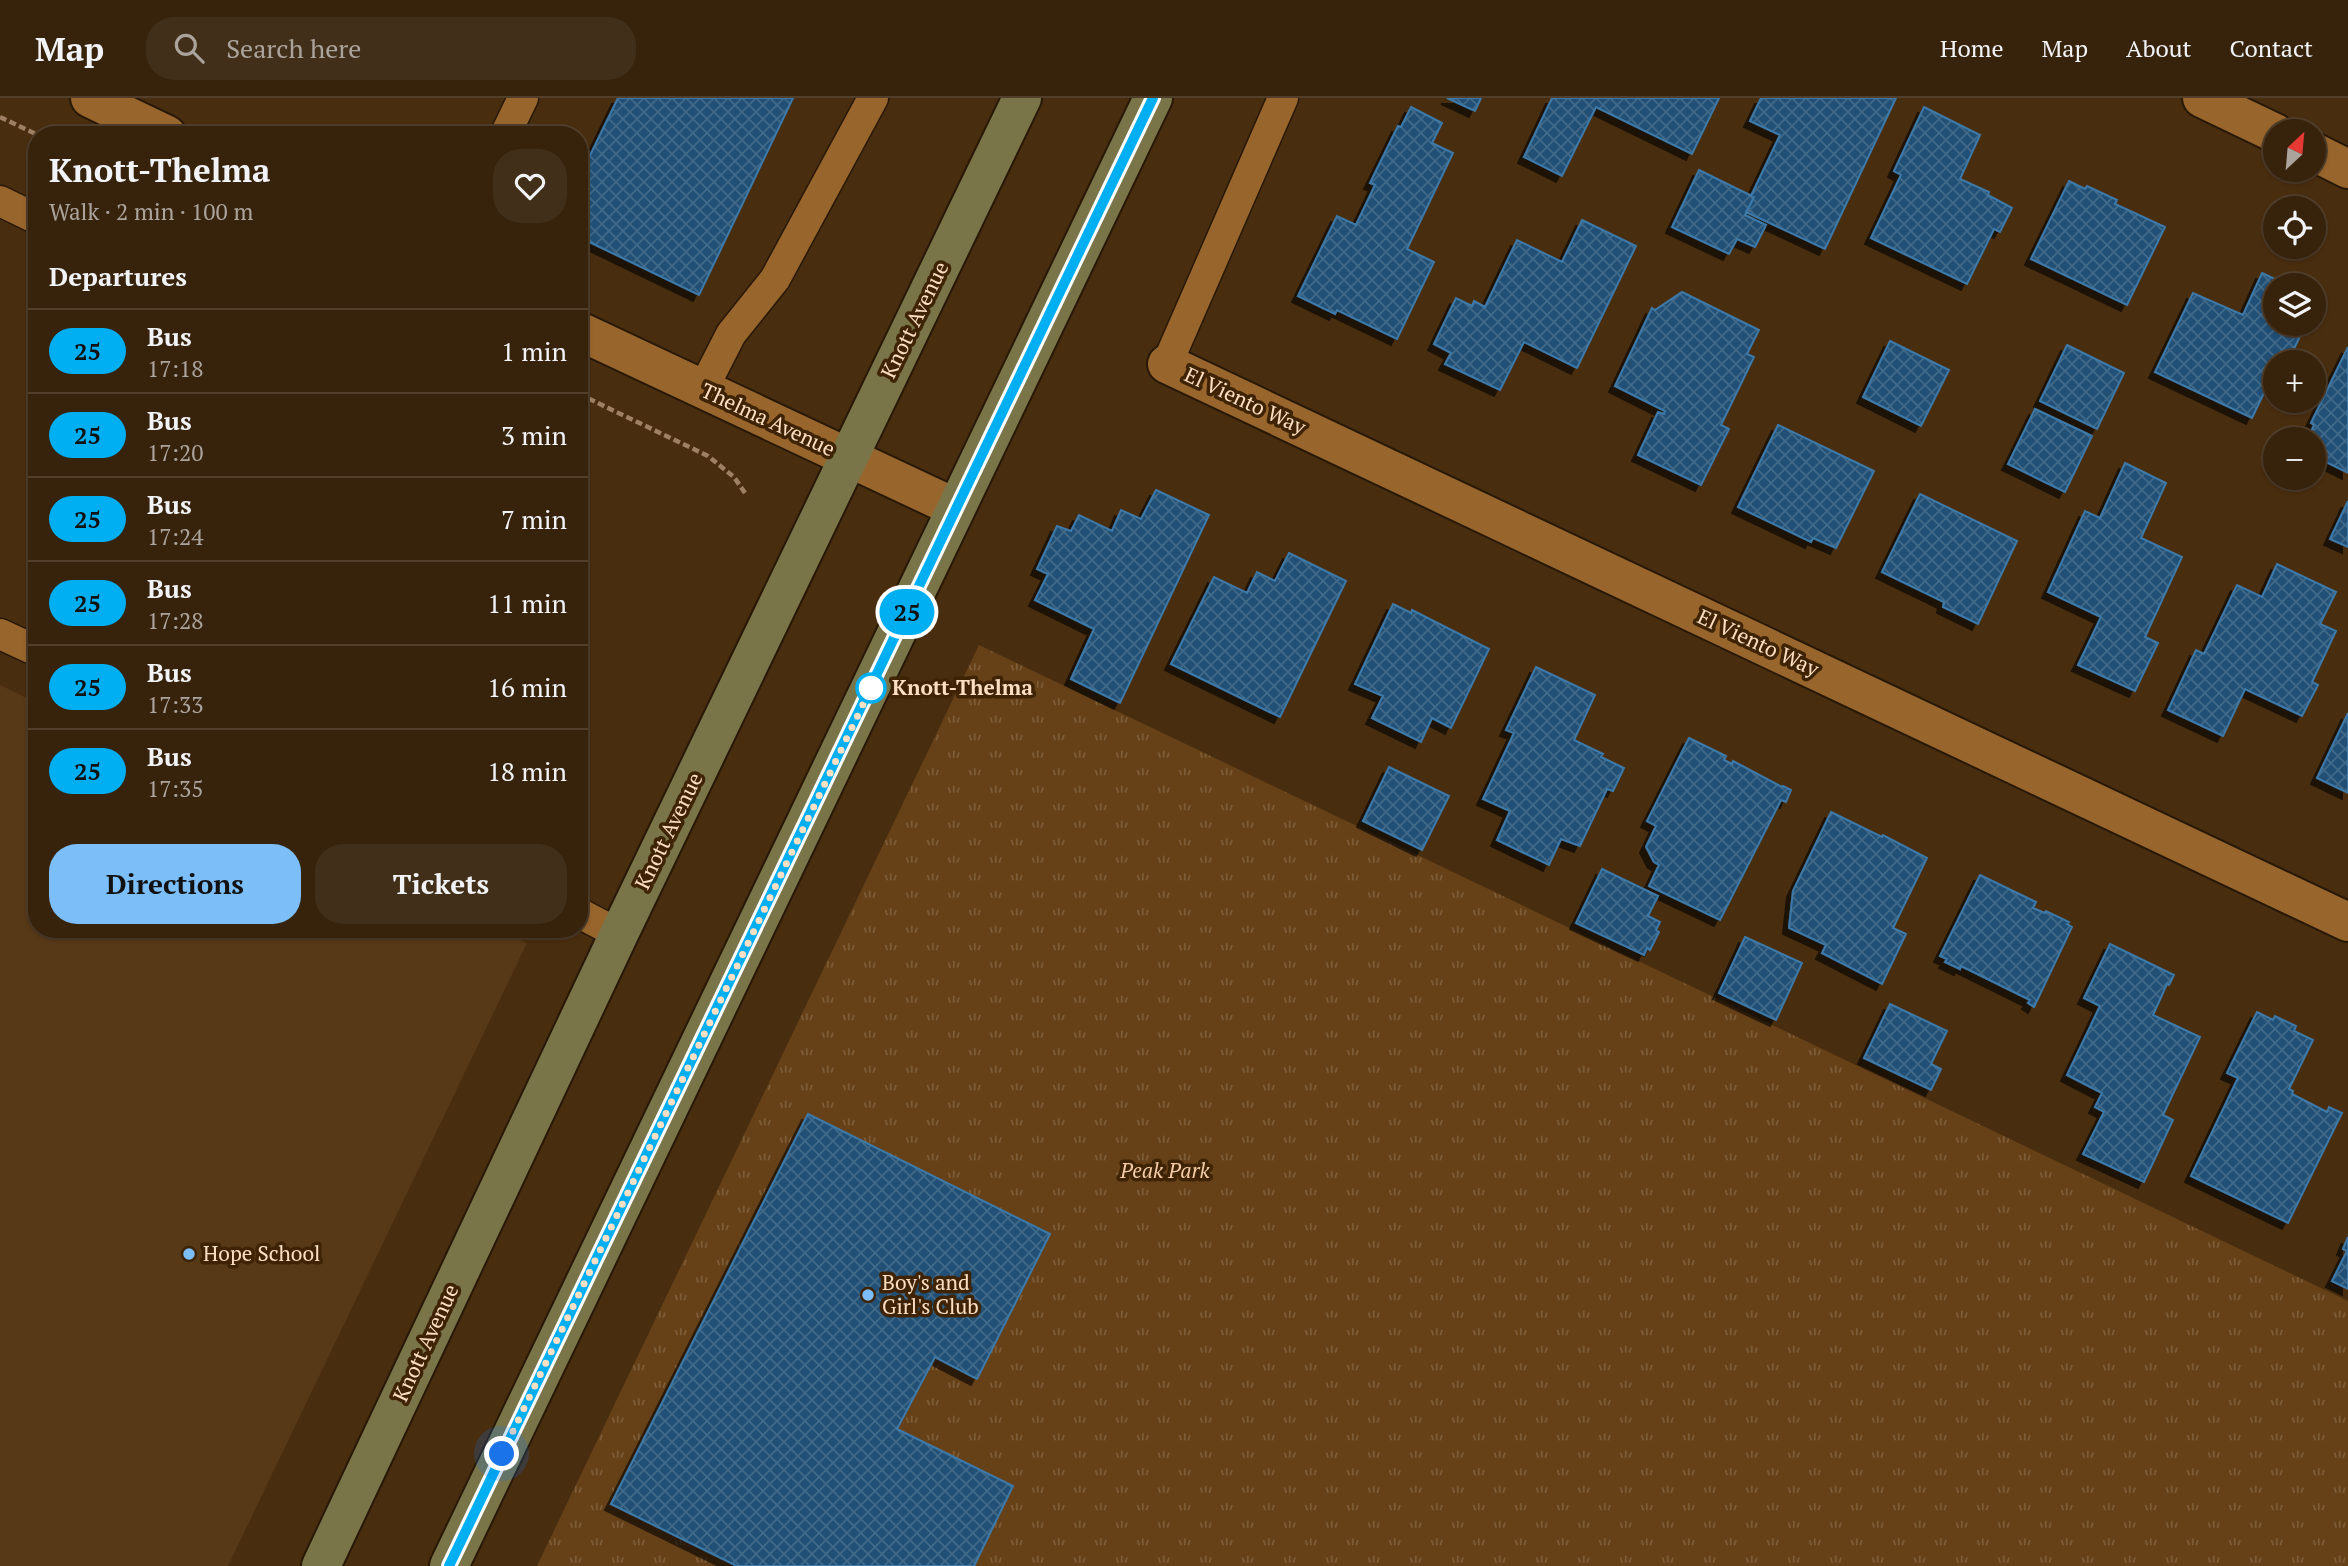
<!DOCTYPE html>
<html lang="en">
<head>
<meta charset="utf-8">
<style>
  body { margin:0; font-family:"PT Serif",serif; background:#422f19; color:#f1f3f6; height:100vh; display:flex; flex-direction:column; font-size:26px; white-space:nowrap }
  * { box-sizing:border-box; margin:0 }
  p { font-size:23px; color:#aaa49d }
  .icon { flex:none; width:38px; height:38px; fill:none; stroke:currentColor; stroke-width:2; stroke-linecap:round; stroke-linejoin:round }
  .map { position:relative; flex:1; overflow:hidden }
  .details { position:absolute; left:28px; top:28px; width:560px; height:812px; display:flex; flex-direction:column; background:#37220b; border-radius:28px; box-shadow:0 2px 5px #0004,0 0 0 2px #513f2c }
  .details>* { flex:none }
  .badge { padding:0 14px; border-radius:23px; font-size:24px; line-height:46px }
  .needle { width:46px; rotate:26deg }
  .controls { position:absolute; left:2263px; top:21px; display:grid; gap:14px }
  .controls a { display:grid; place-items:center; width:63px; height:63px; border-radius:50%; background:#37220b; box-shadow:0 2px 5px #0004,0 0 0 2px #513f2c; font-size:35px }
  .you { position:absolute; width:35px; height:35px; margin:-18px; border:5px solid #fff; border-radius:50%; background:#1a73e8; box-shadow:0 0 0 10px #1a73e833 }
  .map>.badge { position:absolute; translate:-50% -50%; box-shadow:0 0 0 4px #fff }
  h2 { padding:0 21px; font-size:26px; line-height:63px }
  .round { display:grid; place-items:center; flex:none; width:74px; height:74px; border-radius:28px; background:#422f19 }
  .summary { display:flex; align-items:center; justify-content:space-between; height:119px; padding:0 21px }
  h1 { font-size:33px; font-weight:600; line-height:52px }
  .primary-button { display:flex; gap:14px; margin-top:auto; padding:14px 21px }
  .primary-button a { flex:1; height:80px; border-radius:28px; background:#7bbef8; color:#111; font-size:28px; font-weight:600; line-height:80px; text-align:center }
  .primary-button a+a { background:#422f19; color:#f1f3f6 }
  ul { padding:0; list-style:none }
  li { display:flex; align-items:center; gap:21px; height:84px; padding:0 21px; border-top:2px solid #513f2c }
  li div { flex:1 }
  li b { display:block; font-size:26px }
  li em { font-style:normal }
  li .badge { min-width:77px; font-weight:700; text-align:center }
  header { display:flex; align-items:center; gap:42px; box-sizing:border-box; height:98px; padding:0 35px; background:#37220b; border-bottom:2px solid #513f2c }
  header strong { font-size:33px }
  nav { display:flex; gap:38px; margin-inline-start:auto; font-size:24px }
  .search { width:490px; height:63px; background:#422f19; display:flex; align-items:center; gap:18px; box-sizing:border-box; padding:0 24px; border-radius:28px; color:#aaa49d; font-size:26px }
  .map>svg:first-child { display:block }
  .built { fill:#573918 }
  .grass { fill:url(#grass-tufts) }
  .building { fill:url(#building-cross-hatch); stroke:#3d79a9; stroke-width:2; filter:url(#shadow) }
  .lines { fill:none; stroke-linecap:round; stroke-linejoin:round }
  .lane-casing { stroke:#281806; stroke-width:33 }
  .street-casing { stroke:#281806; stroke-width:42 }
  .secondary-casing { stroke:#281806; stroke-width:42 }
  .path { stroke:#9e8164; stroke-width:4.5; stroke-dasharray:7 3.5; stroke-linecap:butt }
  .lane { stroke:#98652c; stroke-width:30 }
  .street { stroke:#98652c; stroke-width:38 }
  .secondary { stroke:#797549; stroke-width:38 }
  .line-casing { stroke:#fff; stroke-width:16 }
  .line { stroke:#00aff2; stroke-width:10 }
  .walk { stroke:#fddfc4; stroke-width:7; stroke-dasharray:0 12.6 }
  .stop-dot { fill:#fff; stroke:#00aff2; stroke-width:3.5 }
  .poi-dot { fill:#7bbef8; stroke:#3e2304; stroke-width:2.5 }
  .labels { text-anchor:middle; stroke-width:7; stroke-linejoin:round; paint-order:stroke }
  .street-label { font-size:21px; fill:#fddfc4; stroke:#3e2304 }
  .stop-label { font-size:21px; font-weight:bold; fill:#fddfc4; stroke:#3e2304; text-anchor:start }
  .park-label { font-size:21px; font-style:italic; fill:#f3cca7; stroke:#3e2304 }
  .poi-label { font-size:21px; fill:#fddfc4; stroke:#3e2304; text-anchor:start }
</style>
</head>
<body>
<header>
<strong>Map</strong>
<div class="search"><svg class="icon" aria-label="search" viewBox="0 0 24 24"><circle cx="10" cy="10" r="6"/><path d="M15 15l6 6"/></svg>Search here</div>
<nav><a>Home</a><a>Map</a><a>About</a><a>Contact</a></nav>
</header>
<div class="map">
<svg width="2348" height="1468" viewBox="0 0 2348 1468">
  <defs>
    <pattern id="grass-tufts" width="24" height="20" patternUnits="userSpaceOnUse" patternTransform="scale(1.75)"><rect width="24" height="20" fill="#664118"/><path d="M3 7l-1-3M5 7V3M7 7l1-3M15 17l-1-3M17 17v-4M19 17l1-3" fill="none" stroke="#7d5c38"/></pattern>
    <pattern id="building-cross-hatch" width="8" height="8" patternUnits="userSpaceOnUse" patternTransform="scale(1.75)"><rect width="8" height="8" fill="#215076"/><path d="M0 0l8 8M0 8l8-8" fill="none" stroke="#426988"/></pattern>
    <filter id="shadow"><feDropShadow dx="-6" dy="6" stdDeviation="0" flood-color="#0009"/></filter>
  </defs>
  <rect width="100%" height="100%" fill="#492d0f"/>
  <path class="built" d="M0 587 37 605V831H499L527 845 228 1468H0Z"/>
  <path class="grass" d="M979 547 2348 1203V1468H537Z"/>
  <path class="building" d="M618 0H793L699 197 579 139V80Z
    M1447 0H1481L1475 13Z
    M1552 0H1719L1692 56 1596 9 1562 78 1524 59Z
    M1761 0H1896L1825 151 1746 114 1754 99 1751 98 1780 37 1750 23Z
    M1411 9 1442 25 1432 45 1453 55 1407 151 1434 164 1397 241 1337 212 1335 216 1298 198 1337 118 1356 127 1375 87 1370 85 1398 28 1401 29Z
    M1924 9 1980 37 1960 81 1989 94 1988 97 2012 110 2000 134 1994 131 1967 186 1871 140 1901 77 1894 73Z
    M1699 72 1754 99 1745 117 1766 127 1755 149 1737 141 1729 156 1672 129Z
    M2069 83 2085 91 2087 88 2117 102 2115 106 2165 129 2127 207 2031 161Z
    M1582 122 1636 148 1577 270 1524 244 1500 292 1445 266 1451 255 1434 246 1456 200 1472 208 1474 203 1485 209 1517 142 1562 164Z
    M2262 175 2279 183 2281 179 2298 187H2275V226H2306L2290 259 2283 255 2279 264H2275V272L2252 320 2155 274 2193 195 2243 217Z
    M1682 194 1759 232 1747 256 1754 259 1721 327 1729 331 1701 387 1638 357 1658 314 1664 316 1665 313 1615 288 1652 210 1655 212Z
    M1890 243 1949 272 1921 328 1863 299Z
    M2067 247 2124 275 2097 331 2040 303Z
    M2348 249V375L2314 358V341H2308L2314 327 2311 325Z
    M2035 311 2092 338 2065 394 2008 366Z
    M1778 327 1874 373 1836 450 1813 440 1811 444 1738 409Z
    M2125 365 2166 385 2141 440 2182 459 2145 539 2158 545 2135 593 2078 567 2101 519 2048 494 2085 413 2100 420Z
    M1156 392 1209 417 1120 605 1071 581 1094 531 1035 502 1048 476 1037 471 1057 428 1071 433 1079 417 1112 433 1121 412 1141 421Z
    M1920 396 2017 443 1978 526 1943 509 1944 504 1882 474Z
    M2348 403V449L2330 441Z
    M1289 455 1346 483 1280 619 1171 566 1214 479 1247 495 1257 474 1275 483Z
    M2277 466 2336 494 2320 526 2336 533 2312 584 2318 587 2302 618 2245 591 2223 638 2168 612 2196 552 2204 556 2237 487 2262 499Z
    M1393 506 1411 515 1412 512 1489 551 1451 630 1432 620 1421 644 1372 620 1383 598 1355 586Z
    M1536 569 1595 597 1574 642 1603 656 1601 659 1624 670 1613 693 1607 691 1580 748 1561 741 1549 767 1497 742 1510 713 1483 701 1514 635 1506 632Z
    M2348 615V695L2317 680Z
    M1689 640 1726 658 1724 662 1732 666 1733 663 1782 689 1783 688 1791 692 1786 704 1781 702 1720 822 1649 788 1659 767 1654 764 1646 749 1656 728 1647 723Z
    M1389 669 1449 698 1422 752 1363 723Z
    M1831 714 1882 739 1883 737 1927 760 1893 830 1906 836 1882 886 1822 855 1826 847 1789 830 1793 793Z
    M1602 771 1658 798 1648 818 1660 824 1656 832 1659 834 1650 852 1647 850 1644 857 1576 825Z
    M1980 777 2036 804 2033 810 2045 815 2046 813 2069 824 2067 826 2072 829 2034 909 2028 905 2030 902 1961 868 1960 871 1945 864 1947 861 1940 858Z
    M1745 839 1802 865 1776 922 1719 895Z
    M2110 846 2174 877 2169 887 2167 886 2153 917 2200 939 2163 1017 2173 1022 2144 1084 2083 1056 2104 1014 2095 1009 2102 995 2067 977 2100 908 2084 900Z
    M1890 906 1947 933 1931 966 1941 971 1931 992 1864 960Z
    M2257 914 2273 922 2275 918 2296 928 2294 933 2313 942 2289 991 2293 993 2292 996 2327 1014 2329 1009 2342 1015 2288 1125 2191 1078 2238 980 2227 975Z
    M808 1016 1050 1136 977 1281 935 1259 897 1331 1013 1388 974 1468H737L611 1406Z
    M2348 1139V1191L2332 1183 2347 1153 2343 1151Z"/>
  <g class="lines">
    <g class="lane-casing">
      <path id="lane" d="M505 37 523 0
        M0 103 37 121
        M1167 266 1283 0
        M703 291 731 236 775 181 873 0
        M0 536 37 553
        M579 815 619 836"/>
    </g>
    <g class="street-casing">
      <path id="street" d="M90 0 167 37
        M2202 0 2275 35
        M2314 54 2348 71
        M579 233 956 410
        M1167 266 2348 824"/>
    </g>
    <g class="secondary-casing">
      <path id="secondary" d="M321 1468 619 836 1022 0
        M449 1468 1153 0"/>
    </g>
    <path class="path" d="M0 19 38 37
      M579 296 708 358 734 379 745 395"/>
    <use href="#lane" class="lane"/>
    <use href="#street" class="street"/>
    <use href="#secondary" class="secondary"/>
  </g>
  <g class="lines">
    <g class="line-casing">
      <path id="line" d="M449 1468 1153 0"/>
    </g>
    <use href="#line" class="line"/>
    <path class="walk" d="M502 1356 871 590"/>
  </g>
  <circle class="stop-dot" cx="871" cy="590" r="14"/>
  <g class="poi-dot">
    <circle cx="189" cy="1156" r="7"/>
    <circle cx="868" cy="1197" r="7"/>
  </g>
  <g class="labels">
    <g class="street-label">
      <text transform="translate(915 222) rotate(-64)" y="7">Knott Avenue</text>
      <text transform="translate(1245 303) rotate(25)" y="7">El Viento Way</text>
      <text transform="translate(768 322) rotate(25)" y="7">Thelma Avenue</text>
      <text transform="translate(1758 545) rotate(25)" y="7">El Viento Way</text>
      <text transform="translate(669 733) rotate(-64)" y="7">Knott Avenue</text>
      <text transform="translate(426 1245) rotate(-65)" y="7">Knott Avenue</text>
    </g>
    <g class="stop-label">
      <text x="892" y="597">Knott-Thelma</text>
    </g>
    <g class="park-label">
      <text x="1165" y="1080">Peak Park</text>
    </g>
    <g class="poi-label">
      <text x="203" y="1163">Hope School</text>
      <text x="882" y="1192">Boy's and<tspan x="882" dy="24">Girl's Club</tspan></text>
    </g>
  </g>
</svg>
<div class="controls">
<a><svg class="needle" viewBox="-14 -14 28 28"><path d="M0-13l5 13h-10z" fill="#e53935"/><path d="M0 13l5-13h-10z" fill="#aaa49d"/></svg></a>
<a><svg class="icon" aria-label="locate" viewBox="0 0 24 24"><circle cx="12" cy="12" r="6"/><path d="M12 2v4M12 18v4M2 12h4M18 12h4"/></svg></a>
<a><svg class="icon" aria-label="layers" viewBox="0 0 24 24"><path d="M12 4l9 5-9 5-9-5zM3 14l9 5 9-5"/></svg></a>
<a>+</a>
<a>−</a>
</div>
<div class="you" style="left:502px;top:1356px"></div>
<b class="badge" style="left:907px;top:514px;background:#00aff2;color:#111">25</b>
<section class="details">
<div class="summary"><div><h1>Knott-Thelma</h1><p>Walk · 2 min · 100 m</p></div><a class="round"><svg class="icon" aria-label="heart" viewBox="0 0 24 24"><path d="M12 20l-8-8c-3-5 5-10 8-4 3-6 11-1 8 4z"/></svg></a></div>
<h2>Departures</h2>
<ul>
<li><span class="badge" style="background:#00aff2;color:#111">25</span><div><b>Bus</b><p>17:18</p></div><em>1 min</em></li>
<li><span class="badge" style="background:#00aff2;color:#111">25</span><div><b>Bus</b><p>17:20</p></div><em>3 min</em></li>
<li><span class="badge" style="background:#00aff2;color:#111">25</span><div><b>Bus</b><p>17:24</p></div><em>7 min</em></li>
<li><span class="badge" style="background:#00aff2;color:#111">25</span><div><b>Bus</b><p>17:28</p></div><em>11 min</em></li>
<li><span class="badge" style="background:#00aff2;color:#111">25</span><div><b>Bus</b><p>17:33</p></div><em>16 min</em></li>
<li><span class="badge" style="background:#00aff2;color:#111">25</span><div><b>Bus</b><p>17:35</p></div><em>18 min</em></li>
</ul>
<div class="primary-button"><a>Directions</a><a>Tickets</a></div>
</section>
</div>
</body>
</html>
